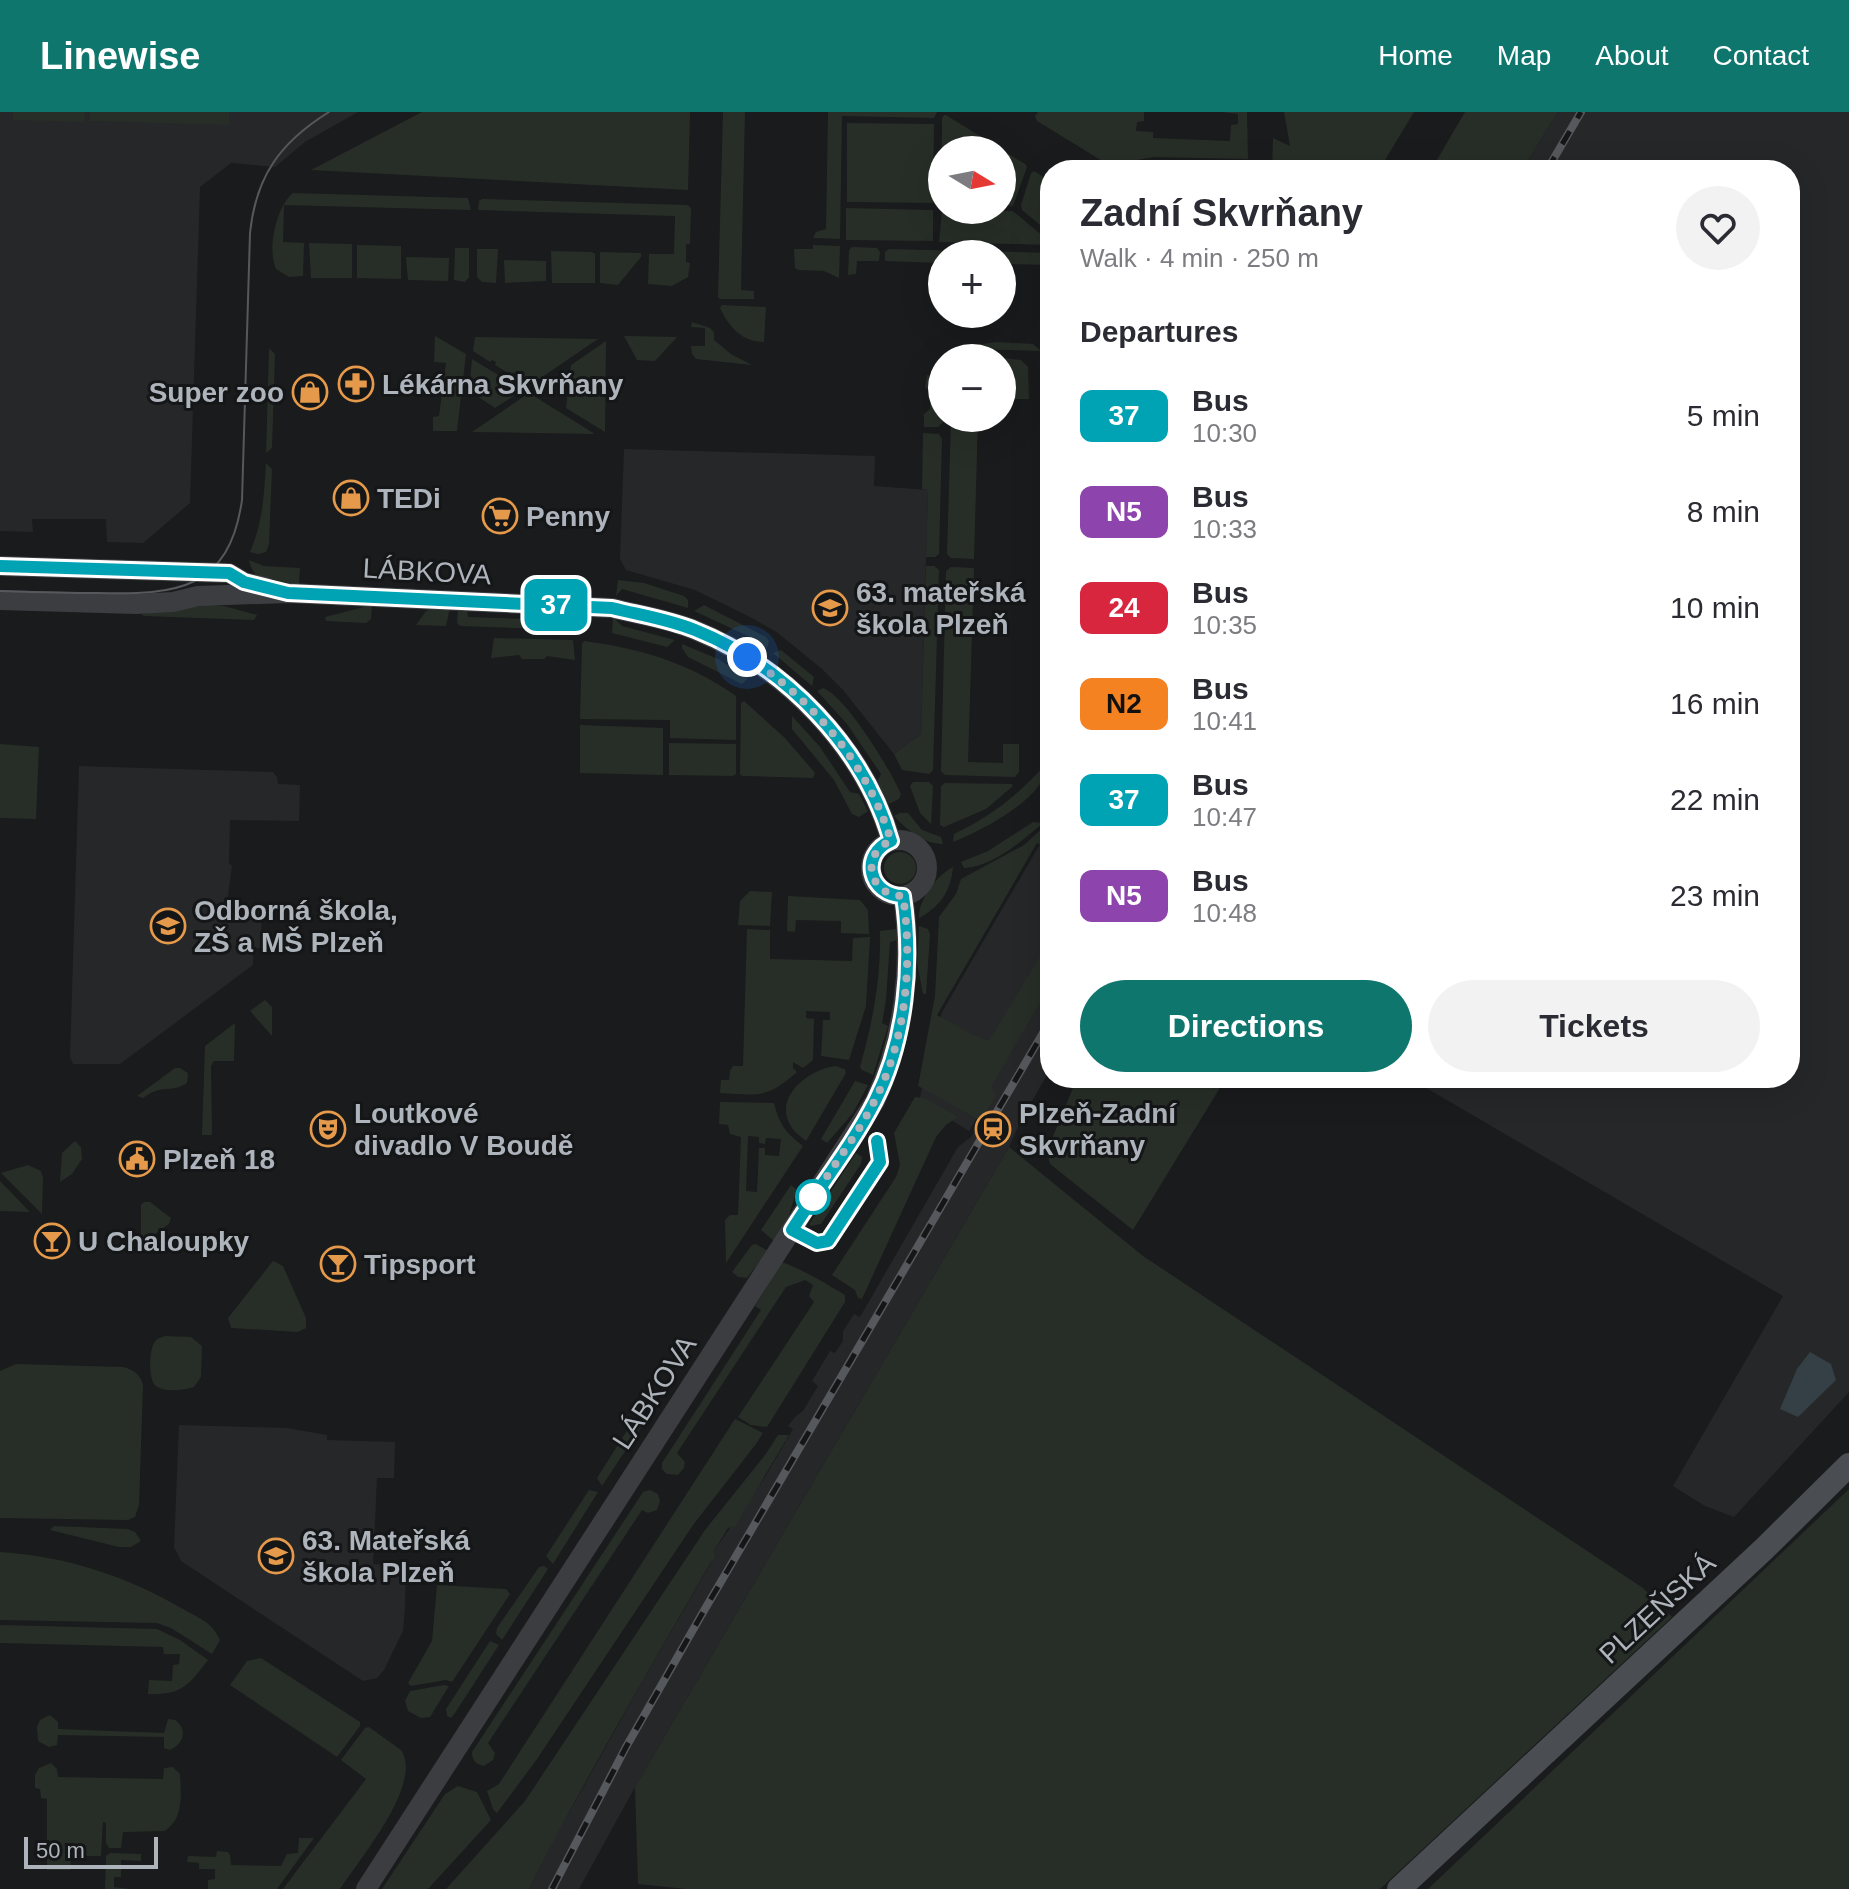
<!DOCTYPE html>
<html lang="en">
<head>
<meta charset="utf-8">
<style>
  body { margin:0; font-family:Helvetica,sans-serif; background:#f2f2f3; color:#2b2b33; height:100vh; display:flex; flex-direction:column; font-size:30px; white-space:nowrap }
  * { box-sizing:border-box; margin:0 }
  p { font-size:26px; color:#7c7c81 }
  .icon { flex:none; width:44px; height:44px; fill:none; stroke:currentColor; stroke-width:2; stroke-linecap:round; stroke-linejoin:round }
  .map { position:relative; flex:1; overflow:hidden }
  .sheet { position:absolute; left:1040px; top:48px; width:760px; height:928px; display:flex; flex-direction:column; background:#fff; border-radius:32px; box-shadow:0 8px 32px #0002 }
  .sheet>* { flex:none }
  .badge { padding:0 16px; border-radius:12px; font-size:28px; line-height:52px }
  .needle { width:52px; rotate:100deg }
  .buttons { position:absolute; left:928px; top:24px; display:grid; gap:16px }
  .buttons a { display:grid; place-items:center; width:88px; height:88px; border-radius:50%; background:#fff; box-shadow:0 8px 32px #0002; font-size:40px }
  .scale { position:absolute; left:24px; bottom:20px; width:134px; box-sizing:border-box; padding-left:8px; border:4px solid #aeb4bb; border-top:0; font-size:22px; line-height:28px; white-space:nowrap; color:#aeb4bb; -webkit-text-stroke:6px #151617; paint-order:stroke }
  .you { position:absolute; width:40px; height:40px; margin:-20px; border:6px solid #fff; border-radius:50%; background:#1a73e8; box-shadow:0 0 0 12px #1a73e833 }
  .map>.badge { position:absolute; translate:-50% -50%; box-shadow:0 0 0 4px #fff }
  h2 { padding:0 40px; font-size:30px; line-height:72px }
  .round { display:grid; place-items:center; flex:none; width:84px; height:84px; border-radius:42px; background:#f2f2f3 }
  .headline { display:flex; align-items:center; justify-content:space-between; height:136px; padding:0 40px }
  h1 { font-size:38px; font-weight:700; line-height:60px }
  .primary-button { display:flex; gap:16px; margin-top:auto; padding:16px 40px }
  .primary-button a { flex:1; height:92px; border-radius:48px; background:#0f766e; color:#fff; font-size:32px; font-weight:700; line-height:92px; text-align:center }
  .primary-button a+a { background:#f2f2f3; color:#2b2b33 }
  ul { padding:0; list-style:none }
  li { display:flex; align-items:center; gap:24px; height:96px; padding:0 40px }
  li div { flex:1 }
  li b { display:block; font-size:30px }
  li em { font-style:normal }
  li .badge { min-width:88px; font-weight:700; text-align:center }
  header { display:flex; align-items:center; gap:48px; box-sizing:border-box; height:112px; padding:0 40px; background:#0f766e; color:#fff }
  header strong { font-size:38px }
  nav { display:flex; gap:44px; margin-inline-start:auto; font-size:28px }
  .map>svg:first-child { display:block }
  .built { fill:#262729 }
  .green { fill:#272e27; fill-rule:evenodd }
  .water { fill:#344045 }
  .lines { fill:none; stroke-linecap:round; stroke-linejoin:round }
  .tertiary { stroke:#3c3d41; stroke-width:20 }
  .secondary { stroke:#4a4d51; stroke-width:24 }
  .tram { stroke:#55585c; stroke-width:2 }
  .rail-casing { stroke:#55585c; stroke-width:8 }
  .rail { stroke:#151617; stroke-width:5; stroke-dasharray:15; stroke-linecap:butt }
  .line-casing { stroke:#fff; stroke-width:18 }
  .line { stroke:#00a3b4; stroke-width:12 }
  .walk { stroke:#aeb4bb; stroke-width:8; stroke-dasharray:0 14.4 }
  .stop-dot { fill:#fff; stroke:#00a3b4; stroke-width:4 }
  .labels { text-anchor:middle; stroke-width:6; stroke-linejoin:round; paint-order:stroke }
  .poi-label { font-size:28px; font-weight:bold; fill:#aeb4bb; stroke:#151617; text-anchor:start }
  .street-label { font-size:28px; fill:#aeb4bb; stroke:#151617 }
</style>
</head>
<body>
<header>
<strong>Linewise</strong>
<nav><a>Home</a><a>Map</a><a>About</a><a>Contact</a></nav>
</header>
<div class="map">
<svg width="1849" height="1777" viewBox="0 0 1849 1777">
  <rect width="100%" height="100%" fill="#1a1b1c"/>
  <path class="built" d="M0 0H358L305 30 275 55 231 51 200 75 190 391 143 431 107 430 106 407H32L33 420 0 419Z
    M1558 0H1849V1280L1734 1405 1705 1394 1673 1374 1783 1184 1409 966H1790V58H1522Z
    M624 337 875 344 874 374 928 378 921 622 894 642 843 578 822 557 778 521 752 506 695 478 626 458 620 447Z
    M79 654 273 660 277 665 278 672 300 673 299 709 230 708 229 752 232 753 227 792 262 793 261 836H253V853L120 952H73L70 945Z
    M1050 715V958L1021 1008 1009 1035 635 1675 579 1777H529L556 1724 642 1570 712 1449 716 1446 714 1439 765 1365 793 1317 788 1314 796 1304 803 1299 818 1274 812 1269 830 1239 835 1241 843 1229V1219L854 1202 860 1205 958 1035 971 1025 995 985H989L969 1019 919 988 942 900Z
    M179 1313 287 1316 327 1323V1328L395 1330 394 1366H377L373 1452 406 1454 405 1496 403 1519 384 1558 377 1566 363 1569 181 1449 174 1435Z"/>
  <path class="green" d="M13 0H85L84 10 13 8Z
    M90 0H229V13L90 9Z
    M422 0H690L688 78 311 58Z
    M723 0H745L741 178 754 179V187H720L718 185Z
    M828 0H937L934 6 842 4 840 127 813 126 816 120 826 117Z
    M1038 0H1144V9L1137 10 1136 19 1153 20V26L1230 29 1231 13 1238 12V2L1222 0H1247L1248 47 1154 45 1137 48 1117 58 1037 9 1035 4Z
    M1284 0H1414L1379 58H1272L1273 26 1290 34Z
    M1465 0H1558L1522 58H1431Z
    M944 3H946L1025 52 1027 55 1013 94 1002 93V38H942L941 91 942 6Z
    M847 11 934 12 933 91 847 90Z
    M1140 53 1247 55V58H1145Z
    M1034 59 1050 69V121L1022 98 1021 93 1031 61Z
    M293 81 468 86 471 98 284 93 283 130 304 131 303 164 289 165 276 157C267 137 276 95 293 81Z
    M482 87 687 93 691 96 690 132H686V150L690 151 688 165 672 174 648 172 649 142H674L675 104 478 98 479 89Z
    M846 96 933 98V129L846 128Z
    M942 98 1013 99 1050 130V133L939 130Z
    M309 131 352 132V166H311Z
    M357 133 401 134V167L357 166Z
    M813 133 840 134 839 166 824 159 798 158 795 156 794 137H813Z
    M852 135 877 136 880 140 879 149H857L856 162 848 163 849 138Z
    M455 136H469V165L465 170 454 168Z
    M477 137H498L496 171 482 170 477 165Z
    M889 137 964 139 967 142H942V151L885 149V140Z
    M551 139 592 140 595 142V171H552Z
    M977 139 1050 141V153L1002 152V142H973Z
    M600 140 641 141V145L618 173 600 171Z
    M406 145 449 146 448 169 408 168Z
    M504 148 546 149V169L505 171Z
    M722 193 766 195 764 230C742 230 729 215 720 196Z
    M692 210 710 216 714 220V228L731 242 752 253 696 247 692 242 691 234H705V216L691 215Z
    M435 224 466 242 457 319H433V305L439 304 446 251 434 250Z
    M624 224 677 225 655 249 637 248Z
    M475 225 598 227 529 274 516 266 517 263 513 261 511 263 495 253 496 250 492 248 490 250 473 239Z
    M606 229 605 320 566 296 571 253Z
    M996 230 1033 232 1041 239 972 237 970 234Z
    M269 236 275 242 272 336 266 341Z
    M1002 246 1021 248 1028 255 1029 287H1013L1014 263 1002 262Z
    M472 247 523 278 495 296 469 279Z
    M927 263 942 265 943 310 938 315H924V302L930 297V279L925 275Z
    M529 281 595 322 472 320Z
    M951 306H978L974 447 951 446 947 442Z
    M923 321 939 322 942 327 939 442 935 445H926L928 378 922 377Z
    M266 351 272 357 269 432 266 440 258 442 250 440C263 410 264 383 266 351Z
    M249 448 264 454 300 456 299 472C279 471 253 473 249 448Z
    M926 454H934L939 458 933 658 929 662 902 658 894 642 921 622Z
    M951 455 974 456 968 650 1003 651V632H1019V660L1015 665 945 663 941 659 946 459Z
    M551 464H582L577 478 550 479Z
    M618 468 644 471 684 484 688 488V496L622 477 616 484Z
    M201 492 224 494 257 503 254 508 144 504 141 502Z
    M372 493 371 507 366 511 326 509 325 505Z
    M704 493 766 525 769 529 767 536 748 524 694 499Z
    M437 495H450L446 514 416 513 426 499Z
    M458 496 467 498 468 505 582 509V512L575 518 460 514 457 511Z
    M613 505 622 514 675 528 667 535 612 521Z
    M494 526 573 528 575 548 547 544 544 547H522L519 543 491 546Z
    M584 529C639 536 690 551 736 584V628L670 626V608L580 607 582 532Z
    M682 532 718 547 748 566 742 572 688 545 682 536Z
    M781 538 814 565 812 574 773 541Z
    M823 576C846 584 891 659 901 682L899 687 889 692 877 670 881 662 847 612 817 579Z
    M744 589 785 626 815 661 813 666 742 664 740 662 741 591Z
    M792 604 820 635 850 680 859 682 868 699 859 705 852 702 834 668 792 617Z
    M580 613 663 616V663L580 661Z
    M669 631 736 632V662L733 664 669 663Z
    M0 632 39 635 36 707 0 706Z
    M1045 653C1049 685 979 720 953 730L954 722C991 704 1018 683 1045 653Z
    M913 670H929L933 674 931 712 920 701 910 674Z
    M945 671 1012 672 1013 674 986 697 944 715 940 713 941 674Z
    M900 701H908L922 718 941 725 943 732C923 732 907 718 894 704Z
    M1033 710 1043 711C1022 729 992 755 964 756L961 750 988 739Z
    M1047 712 1050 715V738L1037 731 937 903 971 922 989 929 1050 828V873L991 975 996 984 981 1009 918 974 935 884 939 805 956 782 961 767 1024 733Z
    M884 756a16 16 0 1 1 32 0a16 16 0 1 1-32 0Z
    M953 755C951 779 940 795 919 806 918 788 937 763 953 755Z
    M750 779 772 780 770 814 738 813 740 789Z
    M788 784 860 788 868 798 869 822 841 821V809L796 808 795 820 787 819Z
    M919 814 928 817 930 822 926 882H923L917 851Z
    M747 817 770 818V847L852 849 853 826 870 825 866 894 849 948 821 944 823 908H830V900L806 899V906L814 907 813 948 803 956 793 950V956L797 960C766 987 760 983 720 981L721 968H729L730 959 733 954H743Z
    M896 817 897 828 890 830 886 888 882 911 888 914 873 963 862 958 860 955C873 909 881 866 880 819Z
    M265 888 272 895V924L250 899Z
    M235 911 234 949H214L211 954 212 1023H202L205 934Z
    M835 954 845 957 846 961 806 1029C802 1025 795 1021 792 1016 771 986 809 957 835 954Z
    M175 956H180L188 961 187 971C170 982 163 971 143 986L137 984Z
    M1077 966H1226L1133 1118 1050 1052 1047 1039Z
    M855 969 868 973 853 1001 827 1031 821 1027Z
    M915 985 925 986 958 1005 946 1013 936 1025 862 1187 858 1186 855 1178 832 1163 896 1065 900 1053 894 1021Z
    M720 990 774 991C779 1012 786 1021 803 1034L726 1151 725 1108 730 1103H738L741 1025 730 1022 728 1013 719 1012ZM748 1024 759 1025V1031L765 1032 766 1026 781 1027 779 1044 765 1043V1036H759L757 1080 746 1079Z
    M75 1029 81 1035 82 1047 72 1062 60 1070 62 1041Z
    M1009 1035 1143 1144 1643 1476 1672 1505 1380 1777H686L638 1772 635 1675Z
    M856 1041 862 1045 861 1052 821 1112 810 1114V1111Z
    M28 1053 41 1059 43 1066 42 1102 1 1061Z
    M0 1069 30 1100 0 1099Z
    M791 1073 797 1078 788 1106 774 1129 761 1118Z
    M144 1090H150L171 1106 169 1112 147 1128 141 1123V1093Z
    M756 1132 768 1139 747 1166 738 1165 732 1160 752 1133Z
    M273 1149 283 1154 306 1206V1216L298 1220 231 1216 228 1206Z
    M782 1150C805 1159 824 1170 845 1183V1190L767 1315 751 1313 738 1305 814 1190 809 1184 813 1173 805 1168 786 1175 677 1341 685 1350 684 1356 678 1363 667 1362 662 1357V1351L761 1198 755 1194Z
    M165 1224 191 1225 202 1234 201 1265 194 1275C184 1278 165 1281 156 1274 148 1268 149 1239 154 1231 157 1226 160 1226 165 1224Z
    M16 1252 123 1255C133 1257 141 1263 143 1273L139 1393 135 1405 128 1408 0 1406V1259Z
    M638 1307 645 1309 602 1374 597 1366 633 1309Z
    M735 1307 763 1321 756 1332 693 1413 537 1647 497 1701 493 1697 487 1679 499 1672Z
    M778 1323H789L735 1414 728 1416 714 1439 716 1446 711 1450C649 1558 585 1666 529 1777H446L525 1689 705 1418 765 1343Z
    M1849 1377V1777H1428Z
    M589 1378 598 1380 553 1452 546 1444Z
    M650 1378 658 1382 660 1389 657 1398 648 1401 642 1398 488 1631 495 1641 493 1648 484 1654C476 1652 472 1649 472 1640L643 1380Z
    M54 1414 128 1417 135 1420 141 1429 131 1435H119L50 1418Z
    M0 1440C65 1444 127 1464 183 1497 199 1506 213 1511 220 1528L212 1542 171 1516 157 1511 0 1508Z
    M544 1454 548 1457 502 1528 496 1522 497 1516 539 1455Z
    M437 1473 506 1477 510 1482 452 1570 446 1568 411 1574 408 1571 432 1529Z
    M0 1513 157 1517 180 1528 208 1548C188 1574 182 1583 148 1582L149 1568 172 1569 173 1553 179 1552 180 1542H164L163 1535 0 1531Z
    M490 1529 499 1533 455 1601 451 1606 447 1604 446 1597Z
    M261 1546 360 1610V1614L337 1645 230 1573 247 1549Z
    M444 1573 449 1574 430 1605 421 1606 408 1599 405 1589 410 1579Z
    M50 1603 58 1610V1617L164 1621 168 1607 175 1608C188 1617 184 1632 170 1638L164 1636V1625L58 1623 57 1633 49 1635 38 1629 37 1615 40 1608Z
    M369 1615 401 1638C424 1671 359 1748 340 1777H283L366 1667 341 1648 365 1616Z
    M51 1651 57 1657 58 1665 163 1667 164 1656 173 1655 180 1662C181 1683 184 1706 165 1719L123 1720 121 1736H109L106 1731V1711L103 1710 101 1744H71L70 1758H47V1687L41 1686 40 1677 35 1676V1663L39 1656Z
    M458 1674 477 1680 491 1708 428 1777H382L445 1682Z
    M299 1726H314L277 1777H208V1768L215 1767V1757H199V1751L187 1750 188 1744 216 1745 217 1739 228 1740 230 1743 231 1753 281 1754 287 1742 298 1741Z
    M110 1741 141 1742V1749L121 1748V1765H114V1775L130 1777H105L106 1744Z"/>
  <path class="water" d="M1810 1240 1831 1252 1836 1268 1798 1305 1780 1297 1797 1257Z"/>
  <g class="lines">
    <path class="tertiary" d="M0 454 229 461 244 470 265 475
      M0 488 136 492 173 490 198 484 288 481 612 496C640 503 669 507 695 518 785 555 864 635 891 729
      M871 756a28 28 0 1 1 56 0a28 28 0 1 1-56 0Z
      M366 1777 875 989C904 926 913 853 903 784"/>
    <path class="secondary" d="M1399 1777 1764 1437 1849 1353"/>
    <path class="tram" d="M0 479C33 480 66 481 98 481 177 483 229 478 242 388L250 121C256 63 281 30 329 0"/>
    <g class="rail-casing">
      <path id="rail" d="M1547 58 1581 0
        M552 1777 626 1635 702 1502 1050 909"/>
    </g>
    <use href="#rail" class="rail"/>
  </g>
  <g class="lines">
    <g class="line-casing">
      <path id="line" d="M0 454 229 461 244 470 288 481 612 496C640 503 668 507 695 518 785 554 864 635 891 729 859 742 869 784 903 784 913 851 906 928 875 989 852 1034 819 1075 792 1118L817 1131 828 1129 880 1050 877 1029"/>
    </g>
    <use href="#line" class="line"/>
    <path class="walk" d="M747 545C812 586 869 654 891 729 859 742 869 784 903 784 913 851 906 928 875 988 857 1024 831 1057 809 1091L813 1085"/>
  </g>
  <defs>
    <g id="pharmacy-ring" transform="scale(1.8)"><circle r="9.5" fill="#151617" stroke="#e5994a" stroke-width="1.5"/><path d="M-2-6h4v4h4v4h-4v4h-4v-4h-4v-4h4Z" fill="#e5994a"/></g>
    <g id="shop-ring" transform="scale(1.8)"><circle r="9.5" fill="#151617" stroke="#e5994a" stroke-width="1.5"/><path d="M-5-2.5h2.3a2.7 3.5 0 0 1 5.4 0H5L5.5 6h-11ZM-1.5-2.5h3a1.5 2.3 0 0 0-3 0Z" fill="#e5994a"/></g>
    <g id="supermarket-ring" transform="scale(1.8)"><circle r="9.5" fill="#151617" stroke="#e5994a" stroke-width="1.5"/><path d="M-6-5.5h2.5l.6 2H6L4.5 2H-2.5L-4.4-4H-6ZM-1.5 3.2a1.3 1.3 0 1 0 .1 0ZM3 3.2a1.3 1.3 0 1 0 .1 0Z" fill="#e5994a"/></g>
    <g id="school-ring" transform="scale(1.8)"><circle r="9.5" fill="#151617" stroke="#e5994a" stroke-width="1.5"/><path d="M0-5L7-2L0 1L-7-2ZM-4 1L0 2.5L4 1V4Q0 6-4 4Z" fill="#e5994a"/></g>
    <g id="theatre-ring" transform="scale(1.8)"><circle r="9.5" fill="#151617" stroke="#e5994a" stroke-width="1.5"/><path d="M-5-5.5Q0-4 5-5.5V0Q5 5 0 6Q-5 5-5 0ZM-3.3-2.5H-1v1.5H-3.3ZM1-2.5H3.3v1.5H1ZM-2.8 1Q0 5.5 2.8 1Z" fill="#e5994a"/></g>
    <g id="station-ring" transform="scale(1.8)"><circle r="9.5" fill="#151617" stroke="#e5994a" stroke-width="1.5"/><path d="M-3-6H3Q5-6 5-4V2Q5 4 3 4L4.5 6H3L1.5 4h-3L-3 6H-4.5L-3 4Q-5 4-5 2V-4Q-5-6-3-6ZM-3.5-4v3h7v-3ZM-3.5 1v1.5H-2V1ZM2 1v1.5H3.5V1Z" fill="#e5994a"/></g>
    <g id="civic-ring" transform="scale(1.8)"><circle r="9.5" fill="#151617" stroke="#e5994a" stroke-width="1.5"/><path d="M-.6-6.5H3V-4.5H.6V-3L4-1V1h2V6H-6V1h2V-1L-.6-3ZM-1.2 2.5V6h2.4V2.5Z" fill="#e5994a"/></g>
    <g id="bar-ring" transform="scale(1.8)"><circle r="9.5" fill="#151617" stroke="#e5994a" stroke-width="1.5"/><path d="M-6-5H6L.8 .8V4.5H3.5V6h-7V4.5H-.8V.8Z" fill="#e5994a"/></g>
  </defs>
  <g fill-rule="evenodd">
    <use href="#pharmacy-ring" x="356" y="272"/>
    <use href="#shop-ring" x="310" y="280"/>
    <use href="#shop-ring" x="351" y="386"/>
    <use href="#supermarket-ring" x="500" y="404"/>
    <use href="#school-ring" x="830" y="496"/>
    <use href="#school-ring" x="168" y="814"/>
    <use href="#theatre-ring" x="328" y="1017"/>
    <use href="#station-ring" x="993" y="1017"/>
    <use href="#civic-ring" x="137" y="1047"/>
    <use href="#bar-ring" x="52" y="1129"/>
    <use href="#bar-ring" x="338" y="1152"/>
    <use href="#school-ring" x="276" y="1444"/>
  </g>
  <circle class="stop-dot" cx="813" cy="1085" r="16"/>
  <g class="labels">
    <g class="poi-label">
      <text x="382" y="282">Lékárna Skvrňany</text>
      <text x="284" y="290" text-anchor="end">Super zoo</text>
      <text x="377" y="396">TEDi</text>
      <text x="526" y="414">Penny</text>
      <text x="856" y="490">63. mateřská<tspan x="856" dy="32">škola Plzeň</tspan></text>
      <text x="194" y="808">Odborná škola,<tspan x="194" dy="32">ZŠ a MŠ Plzeň</tspan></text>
      <text x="354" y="1011">Loutkové<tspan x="354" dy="32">divadlo V Boudě</tspan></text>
      <text x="1019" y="1011">Plzeň-Zadní<tspan x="1019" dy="32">Skvrňany</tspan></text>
      <text x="163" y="1057">Plzeň 18</text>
      <text x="78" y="1139">U Chaloupky</text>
      <text x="364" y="1162">Tipsport</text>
      <text x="302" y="1438">63. Mateřská<tspan x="302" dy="32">škola Plzeň</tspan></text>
    </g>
    <g class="street-label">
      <text transform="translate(427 459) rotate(3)" y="10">LÁBKOVA</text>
      <text transform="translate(654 1280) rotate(-57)" y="10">LÁBKOVA</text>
      <text transform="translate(1657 1496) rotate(-43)" y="10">PLZEŇSKÁ</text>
    </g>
  </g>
</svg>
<div class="buttons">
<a><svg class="needle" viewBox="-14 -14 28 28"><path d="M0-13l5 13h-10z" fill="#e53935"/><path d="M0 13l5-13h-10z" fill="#7c7c81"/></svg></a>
<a>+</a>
<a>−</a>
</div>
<div class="scale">50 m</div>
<div class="you" style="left:747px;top:545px"></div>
<b class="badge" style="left:556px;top:493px;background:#00a3b4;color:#fff">37</b>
<section class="sheet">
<div class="headline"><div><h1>Zadní Skvrňany</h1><p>Walk · 4 min · 250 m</p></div><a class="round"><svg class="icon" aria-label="heart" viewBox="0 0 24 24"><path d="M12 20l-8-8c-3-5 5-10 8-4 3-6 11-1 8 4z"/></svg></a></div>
<h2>Departures</h2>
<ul>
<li><span class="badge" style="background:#00a3b4;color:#fff">37</span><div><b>Bus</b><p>10:30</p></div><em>5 min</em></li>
<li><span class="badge" style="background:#8e44ad;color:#fff">N5</span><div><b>Bus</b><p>10:33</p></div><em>8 min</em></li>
<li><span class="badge" style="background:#d7263d;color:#fff">24</span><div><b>Bus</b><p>10:35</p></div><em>10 min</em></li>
<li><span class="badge" style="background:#f58220;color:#111">N2</span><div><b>Bus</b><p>10:41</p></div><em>16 min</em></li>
<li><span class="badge" style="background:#00a3b4;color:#fff">37</span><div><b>Bus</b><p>10:47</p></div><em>22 min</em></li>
<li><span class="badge" style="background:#8e44ad;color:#fff">N5</span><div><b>Bus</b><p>10:48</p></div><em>23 min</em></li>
</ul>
<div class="primary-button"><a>Directions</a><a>Tickets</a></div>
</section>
</div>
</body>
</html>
